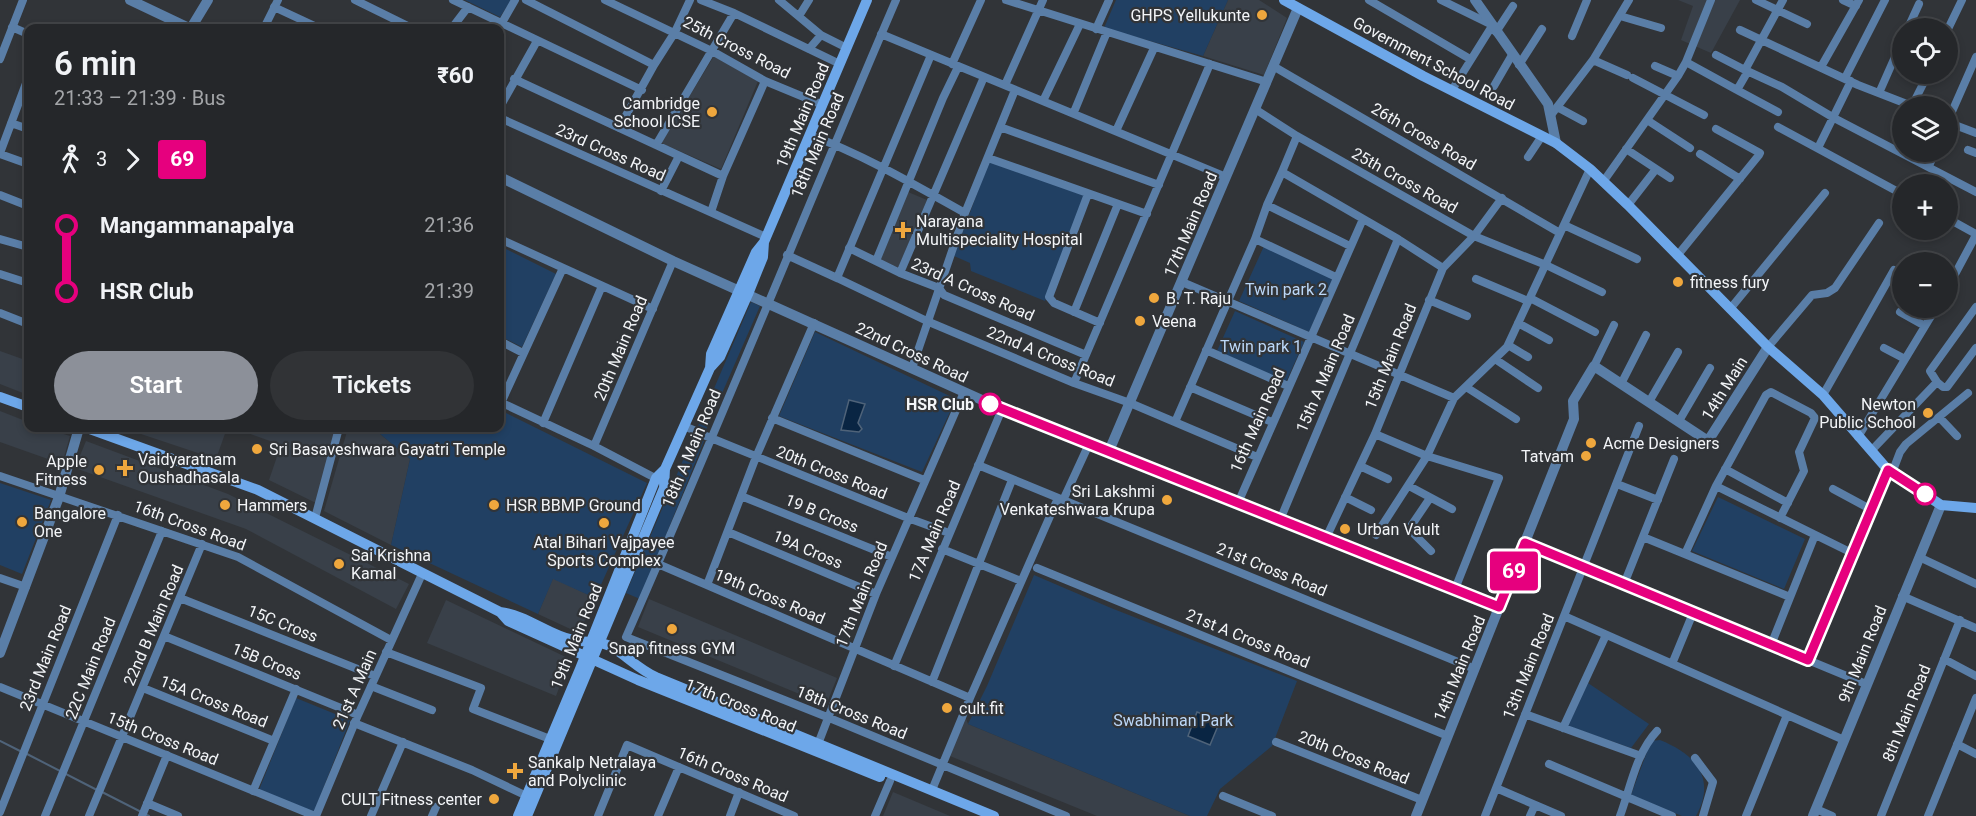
<!DOCTYPE html>
<html lang="en">
<head>
<meta charset="utf-8">
<style>
  body { margin:0; font-family:Roboto,sans-serif; background:#313336; color:#f1f3f6; height:100vh; display:flex; flex-direction:column; font-size:22px; white-space:nowrap }
  * { box-sizing:border-box; margin:0 }
  p { font-size:20px; color:#a3a5a8 }
  .icon { flex:none; width:33px; height:33px; fill:none; stroke:currentColor; stroke-width:2; stroke-linecap:round; stroke-linejoin:round }
  .map { position:relative; flex:1; overflow:hidden }
  .sheet { position:absolute; left:24px; top:24px; width:480px; height:408px; display:flex; flex-direction:column; background:#25272a; border-radius:12px; box-shadow:0 3px 9px #0003,0 0 0 2px #424447 }
  .sheet>* { flex:none }
  .badge { padding:0 12px; border-radius:4px; font-size:21px; line-height:39px }
  .buttons { position:absolute; left:1892px; top:18px; display:grid; gap:12px }
  .buttons a { display:grid; place-items:center; width:66px; height:66px; border-radius:50%; background:#25272a; box-shadow:0 3px 9px #0003,0 0 0 2px #424447; font-size:30px }
  .map>.badge { position:absolute; translate:-50% -50%; box-shadow:0 0 0 3px #fff }
  .legs { display:flex; align-items:center; gap:9px; height:66px; padding:0 30px; font-size:20px }
  .legs p { margin-inline-start:auto }
  .overview { display:flex; align-items:center; justify-content:space-between; height:102px; padding:0 30px }
  h1 { font-size:33px; font-weight:600; line-height:45px }
  .cta { display:flex; gap:12px; margin-top:auto; padding:12px 30px }
  .cta a { flex:1; height:69px; border-radius:36px; background:#8c9099; color:#fff; font-size:24px; font-weight:600; line-height:69px; text-align:center }
  .cta a+a { background:#313336; color:#f1f3f6 }
  ul { padding:0 30px; list-style:none }
  li { display:flex; align-items:center; gap:21px; height:66px; font-size:22px }
  li i { display:grid; place-items:center; width:9px; height:100%; margin:0 8px; background:currentColor }
  li i::after { content:''; width:15px; height:15px; margin:-8px; border:4px solid; border-radius:50%; background:#25272a }
  li p { margin-inline-start:auto }
  li:first-child i { background:linear-gradient(#0000 50%,currentColor 0) }
  li:last-child i { background:linear-gradient(currentColor 50%,#0000 0) }
  .map>svg:first-child { display:block }
  .built { fill:#394049 }
  .green { fill:#214063 }
  .water { fill:#092543; stroke:#4f6379; stroke-width:1.5 }
  .lines { fill:none; stroke-linecap:round; stroke-linejoin:round }
  .stream { stroke:#4f6379; stroke-width:2 }
  .minor { stroke:#5a7ea7; stroke-width:8 }
  .tertiary { stroke:#5a7ea7; stroke-width:10 }
  .secondary { stroke:#6da7e9; stroke-width:10 }
  .line-1-casing { stroke:#fff; stroke-width:14 }
  .line-1 { stroke:#e6007e; stroke-width:9 }
  .poi-dot { fill:#efa73d; stroke:#313438; stroke-width:2 }
  .stop-1-dot { fill:#fff; stroke:#e6007e; stroke-width:3 }
  .labels { text-anchor:middle; stroke-width:4.5; stroke-linejoin:round; paint-order:stroke }
  .poi-label { font-size:16px; fill:#f3f5f8; stroke:#313438; text-anchor:start }
  .street-label { font-size:16px; fill:#f3f5f8; stroke:#313438 }
  .park-label { font-size:16px; fill:#bbd7f8; stroke:#313438 }
  .stop-label { font-size:16px; font-weight:bold; fill:#f3f5f8; stroke:#313438; text-anchor:end }
</style>
</head>
<body>
<div class="map">
<svg width="1976" height="816" viewBox="0 0 1976 816">
  <rect width="100%" height="100%" fill="#313438"/>
  <path class="built" d="M1228 0H1259L1287 18 1264 75 1203 56Z
    M1678 0H1740L1711 53 1681 40 1693 6Z
    M714 56 758 81 721 169 661 143Z
    M908 192 927 200 898 268 879 260Z
    M0 351 28 361V395L0 384Z
    M0 411 28 422V428H45L70 436 62 464 0 442Z
    M123 428H227L216 459Z
    M234 428H337L316 503 269 480 281 445Z
    M348 428H373L410 459 391 545 324 511Z
    M86 441 228 494 409 584 396 609 246 529 75 468Z
    M553 578 595 598 579 633 538 614Z
    M649 599 837 678 826 705 638 627Z
    M446 600 570 659 556 696 427 643Z
    M965 716 968 724 1190 816H1097L950 756Z
    M893 792 950 816H883Z"/>
  <path class="green" d="M465 0H511L500 17Z
    M1116 0H1228L1203 56 1104 28Z
    M989 161 1090 197 1045 301 971 271 970 263 954 256Z
    M500 246 556 274 522 347 500 336Z
    M1264 246 1333 278 1309 332 1239 301Z
    M751 302 760 306 706 430 698 426Z
    M1235 311 1304 342 1286 382 1217 351Z
    M815 332 956 399 922 472 779 416Z
    M500 410 647 483 595 598 553 579 538 614 391 545 410 459 373 428H500Z
    M693 437 704 441 640 599 626 593Z
    M0 483 51 500 22 574 0 565Z
    M1718 497 1805 539 1784 589 1692 551Z
    M1034 575 1111 608 1297 681 1272 746 1220 789 1207 816H1190L968 724 987 686Z
    M1588 683 1649 724 1631 748 1568 726Z
    M296 698 350 720 314 812 259 790Z
    M1660 740C1695 754 1717 778 1696 816H1682L1631 795 1651 741Z"/>
  <path class="water" d="M849 400 865 404 858 423 862 429 859 432 841 430Z
    M1197 712 1220 721 1210 745 1188 736Z"/>
  <g class="lines">
    <path class="stream" d="M0 741 22 752
      M27 754 97 790
      M102 792 149 816"/>
    <path class="minor" d="M355 0 412 28
      M453 0 642 90
      M526 0 654 65
      M605 0 712 51 765 81 823 105
      M701 0 734 13 840 64
      M779 0 821 35 847 48
      M896 0C805 212 719 426 626 637L827 717 1066 816
      M1006 0 1267 82
      M1369 0 1470 59
      M1441 0 1490 24
      M1756 0 1807 24
      M1783 0 1745 70 1782 87 1834 118 1976 192
      M1843 0 1856 6
      M274 7 319 28
      M799 16 809 0
      M1620 16 1661 28
      M12 27 28 34
      M264 28 278 0
      M452 28 468 7
      M499 28 515 0
      M1908 28 1919 4
      M1096 29 1109 0
      M1740 30 1858 85 1912 106
      M1947 31 1962 0
      M1496 32 1513 6
      M881 34 1226 177
      M1572 36 1587 0
      M809 49 821 35
      M1716 55 1745 70
      M0 59 23 0
      M1593 60 1627 75
      M1686 62 1737 90 1748 71
      M952 64 981 0
      M1519 65 1542 29
      M1273 66 1560 233
      M1655 66 1678 76
      M1821 67 1859 0
      M1633 78 1704 115
      M1845 78 1885 0
      M514 79 723 176
      M1005 85 1043 0
      M1494 86 1512 55
      M1452 90 1492 26
      M1737 90 1778 112
      M1879 93 1902 41
      M1043 101 1080 24
      M1912 106 1928 74
      M500 107 537 41
      M1557 107 1583 121
      M1255 109 1297 136 1474 236 1546 265 1602 292
      M1074 112 1107 32
      M1551 115 1593 60 1629 0
      M500 118 766 237
      M1647 120 1690 148
      M1947 122 1976 133
      M11 123 28 129
      M1947 123 1976 57
      M1000 127 1159 185
      M1778 127 1902 194
      M619 128 654 65 675 32 690 0
      M1116 131 1154 48
      M810 135C864 155 915 185 965 213
      M656 145 734 13
      M1818 148 1851 81
      M1626 149 1670 178
      M1968 150 1976 153
      M0 153 28 78
      M0 154 28 164
      M1700 154 1740 179
      M1528 157 1542 136
      M988 158 1147 214
      M1929 166 1935 152
      M1282 172 1297 136
      M1603 182 1678 76 1686 62 1711 0
      M661 191 679 156
      M1088 194 1049 297 1054 303 1100 323
      M0 195 28 206
      M1267 205 1350 246
      M1628 205 1656 169
      M711 212 723 176 765 81
      M1947 218 1976 234
      M1564 225 1637 259
      M0 239 28 247
      M500 239 653 309
      M1255 239 1336 277
      M849 248 900 273 939 288 944 295 1086 355
      M787 255 837 278 931 55
      M1677 256 1759 155 1760 153 1716 129
      M876 261 943 98 958 67
      M900 273 984 77
      M0 274 28 283
      M837 278 929 322 1074 383 1130 403 1257 457
      M1476 279 1528 301
      M1182 282 1454 398
      M1947 289 1976 235
      M1530 298 1595 332
      M1429 300 1467 316
      M1730 309 1825 193
      M1074 312 1118 204
      M1900 312 1925 326
      M0 313 28 324
      M1518 323 1549 340
      M500 341 523 353
      M1508 345 1528 357
      M1768 347 1812 295 1827 293 1835 288 1879 223
      M1884 348 1905 359
      M1206 350 1288 386
      M1495 359 1538 388
      M1594 366 1614 325
      M912 368 965 213 1015 90
      M1937 382 1943 387H1947L1976 348
      M1074 383 1210 64
      M1621 384 1646 335
      M1190 387 1272 422
      M1466 387 1516 419
      M1823 395 1894 270
      M500 402 594 446 661 481
      M1649 402 1678 352
      M501 403 563 268
      M1939 417 1957 436
      M772 418 924 480
      M1679 421 1710 368
      M1175 422 1255 239 1267 205 1282 172 1398 239 1443 268
      M543 423 602 286
      M684 426 698 432
      M1375 434 1427 456 1499 478 1455 589
      M706 436 908 518 949 533
      M1858 437 1936 308
      M594 446 673 261
      M1871 451 1937 382 1930 371 1976 307
      M978 465 1475 669
      M1360 466 1388 479
      M1725 469 1788 503
      M1892 473 1900 452 1906 444 1968 393
      M0 476 238 557 391 640
      M1617 484 1658 500
      M1409 486 1452 509
      M1716 486 1854 554
      M1833 489 1872 510
      M741 496 892 557
      M1065 496 1089 444
      M1345 497 1371 510
      M1430 498 1409 529 1431 551
      M1238 503 1363 219
      M315 518 339 428
      M1280 520 1398 239
      M728 532 876 594
      M1376 535 1427 456 1454 398 1507 347 1590 169
      M1643 537 1790 597
      M1326 538 1375 434 1443 268 1474 236 1502 198
      M1525 543 1866 684
      M942 549 1021 581
      M1685 554 1716 486 1766 395 1771 392 1811 413 1815 418 1799 452 1804 471 1780 518
      M1919 557 1976 584
      M658 564 970 698
      M1037 568 1448 736
      M0 578 26 587
      M1624 584 1674 459
      M707 585 756 457 814 323
      M1902 596 1976 628
      M180 598 375 676
      M1564 616 1844 740
      M164 636 358 715
      M1771 645 1815 535
      M386 652 481 688 473 709 550 739
      M1944 659 1976 676
      M1808 660 1888 470
      M1672 664 1693 613
      M894 666 1002 409
      M932 682 1012 480
      M371 686 432 710
      M0 687 315 816
      M143 688 274 741
      M1525 714 1641 756
      M354 723 472 770 531 798
      M1563 728 1606 635
      M1276 742 1422 800
      M818 744 876 594 964 392
      M1957 744 1976 754
      M1695 758 1713 782 1703 816
      M1549 764 1672 816
      M1496 788 1561 816
      M932 790 970 698 1058 498
      M253 791 296 689
      M1223 796 1272 816
      M147 803 178 816
      M1816 809 1832 816
      M0 812 118 515
      M45 816 162 531
      M89 816 202 544
      M142 816 167 755
      M316 816 358 715 422 574
      M371 816 403 742
      M432 816 436 807
      M598 816 627 745 794 816
      M658 816 679 767
      M730 816 739 792
      M875 816 890 781
      M1485 816 1639 426
      M1530 816 1535 805
      M1620 816C1630 789 1636 753 1657 731
      M1746 816 1787 715
      M1881 816 1960 620
      M1928 816 1976 698"/>
    <path class="tertiary" d="M130 0 189 28
      M1475 0 1548 104 1556 143
      M191 28 208 0
      M500 177 673 261 1002 409 1499 607
      M1109 451 1298 8
      M0 653 59 497 79 428
      M1416 816 1574 419 1573 401 1594 366 1708 441 1768 347
      M1813 816 1941 505"/>
    <path class="secondary" d="M1284 0 1423 76 1556 143 1590 169 1628 205 1768 347 1823 395 1888 470 1941 505 1976 508
      M710 368 711 354 756 252 764 242 867 0
      M0 397 28 407
      M87 428 258 490 500 612C527 615 548 635 573 640 585 643 598 640 610 646 626 655 638 669 656 677L994 816
      M500 612 508 621 638 680 880 777
      M518 816 580 669 656 478 665 469
      M527 816 664 488 665 469 710 368 720 357 748 294 763 257 764 242"/>
  </g>
  <g class="lines">
    <g class="line-1-casing">
      <path id="line-1" d="M990 404 1499 607 1525 543 1808 660 1888 470 1925 494"/>
    </g>
    <use href="#line-1" class="line-1"/>
  </g>
  <g class="poi-dot">
    <circle cx="1262" cy="15" r="6"/>
    <circle cx="712" cy="112" r="6"/>
    <path d="M900 221h6v6h6v6h-6v6h-6v-6h-6v-6h6z"/>
    <circle cx="1678" cy="282" r="6"/>
    <circle cx="1154" cy="298" r="6"/>
    <circle cx="1140" cy="321" r="6"/>
    <circle cx="1928" cy="413" r="6"/>
    <circle cx="1591" cy="443" r="6"/>
    <circle cx="257" cy="449" r="6"/>
    <circle cx="1586" cy="456" r="6"/>
    <path d="M122 459h6v6h6v6h-6v6h-6v-6h-6v-6h6z"/>
    <circle cx="99" cy="470" r="6"/>
    <circle cx="1167" cy="500" r="6"/>
    <circle cx="225" cy="505" r="6"/>
    <circle cx="494" cy="505" r="6"/>
    <circle cx="22" cy="522" r="6"/>
    <circle cx="604" cy="523" r="6"/>
    <circle cx="1345" cy="529" r="6"/>
    <circle cx="339" cy="564" r="6"/>
    <circle cx="672" cy="629" r="6"/>
    <circle cx="947" cy="708" r="6"/>
    <path d="M512 762h6v6h6v6h-6v6h-6v-6h-6v-6h6z"/>
    <circle cx="494" cy="799" r="6"/>
  </g>
  <g class="stop-1-dot">
    <circle cx="990" cy="404" r="10"/>
    <circle cx="1925" cy="494" r="10"/>
  </g>
  <g class="labels">
    <g class="poi-label">
      <text x="1250" y="21" text-anchor="end">GHPS Yellukunte</text>
      <text x="700" y="109" text-anchor="end">Cambridge<tspan x="700" dy="18">School ICSE</tspan></text>
      <text x="916" y="227">Narayana<tspan x="916" dy="18">Multispeciality Hospital</tspan></text>
      <text x="1690" y="288">fitness fury</text>
      <text x="1166" y="304">B. T. Raju</text>
      <text x="1152" y="327">Veena</text>
      <text x="1916" y="410" text-anchor="end">Newton<tspan x="1916" dy="18">Public School</tspan></text>
      <text x="1603" y="449">Acme Designers</text>
      <text x="269" y="455">Sri Basaveshwara Gayatri Temple</text>
      <text x="1574" y="462" text-anchor="end">Tatvam</text>
      <text x="138" y="465">Vaidyaratnam<tspan x="138" dy="18">Oushadhasala</tspan></text>
      <text x="87" y="467" text-anchor="end">Apple<tspan x="87" dy="18">Fitness</tspan></text>
      <text x="1155" y="497" text-anchor="end">Sri Lakshmi<tspan x="1155" dy="18">Venkateshwara Krupa</tspan></text>
      <text x="237" y="511">Hammers</text>
      <text x="506" y="511">HSR BBMP Ground</text>
      <text x="34" y="519">Bangalore<tspan x="34" dy="18">One</tspan></text>
      <text x="1357" y="535">Urban Vault</text>
      <text x="604" y="548" text-anchor="middle">Atal Bihari Vajpayee<tspan x="604" dy="18">Sports Complex</tspan></text>
      <text x="351" y="561">Sai Krishna<tspan x="351" dy="18">Kamal</tspan></text>
      <text x="672" y="654" text-anchor="middle">Snap fitness GYM</text>
      <text x="959" y="714">cult.fit</text>
      <text x="528" y="768">Sankalp Netralaya<tspan x="528" dy="18">and Polyclinic</tspan></text>
      <text x="482" y="805" text-anchor="end">CULT Fitness center</text>
    </g>
    <g class="street-label">
      <text transform="translate(737 47) rotate(27)" y="6">25th Cross Road</text>
      <text transform="translate(1434 63) rotate(28)" y="6">Government School Road</text>
      <text transform="translate(802 115) rotate(-67)" y="6">19th Main Road</text>
      <text transform="translate(1424 136) rotate(30)" y="6">26th Cross Road</text>
      <text transform="translate(817 145) rotate(-67)" y="6">18th Main Road</text>
      <text transform="translate(611 152) rotate(24)" y="6">23rd Cross Road</text>
      <text transform="translate(1405 180) rotate(29)" y="6">25th Cross Road</text>
      <text transform="translate(1190 224) rotate(-67)" y="6">17th Main Road</text>
      <text transform="translate(973 289) rotate(24)" y="6">23rd A Cross Road</text>
      <text transform="translate(620 348) rotate(-67)" y="6">20th Main Road</text>
      <text transform="translate(912 352) rotate(25)" y="6">22nd Cross Road</text>
      <text transform="translate(1051 356) rotate(22)" y="6">22nd A Cross Road</text>
      <text transform="translate(1390 356) rotate(-68)" y="6">15th Main Road</text>
      <text transform="translate(1325 373) rotate(-67)" y="6">15th A Main Road</text>
      <text transform="translate(1724 388) rotate(-58)" y="6">14th Main</text>
      <text transform="translate(1257 420) rotate(-66)" y="6">16th Main Road</text>
      <text transform="translate(691 448) rotate(-67)" y="6">18th A Main Road</text>
      <text transform="translate(832 472) rotate(22)" y="6">20th Cross Road</text>
      <text transform="translate(822 513) rotate(22)" y="6">19 B Cross</text>
      <text transform="translate(190 525) rotate(20)" y="6">16th Cross Road</text>
      <text transform="translate(934 531) rotate(-67)" y="6">17A Main Road</text>
      <text transform="translate(808 549) rotate(23)" y="6">19A Cross</text>
      <text transform="translate(1272 569) rotate(22)" y="6">21st Cross Road</text>
      <text transform="translate(861 594) rotate(-68)" y="6">17th Main Road</text>
      <text transform="translate(770 596) rotate(23)" y="6">19th Cross Road</text>
      <text transform="translate(283 623) rotate(22)" y="6">15C Cross</text>
      <text transform="translate(153 625) rotate(-67)" y="6">22nd B Main Road</text>
      <text transform="translate(576 636) rotate(-68)" y="6">19th Main Road</text>
      <text transform="translate(1248 638) rotate(22)" y="6">21st A Cross Road</text>
      <text transform="translate(1862 654) rotate(-68)" y="6">9th Main Road</text>
      <text transform="translate(45 658) rotate(-68)" y="6">23rd Main Road</text>
      <text transform="translate(267 661) rotate(22)" y="6">15B Cross</text>
      <text transform="translate(1528 666) rotate(-68)" y="6">13th Main Road</text>
      <text transform="translate(90 668) rotate(-68)" y="6">22C Main Road</text>
      <text transform="translate(1459 668) rotate(-68)" y="6">14th Main Road</text>
      <text transform="translate(354 689) rotate(-66)" y="6">21st A Main</text>
      <text transform="translate(214 701) rotate(22)" y="6">15A Cross Road</text>
      <text transform="translate(741 705) rotate(22)" y="6">17th Cross Road</text>
      <text transform="translate(852 712) rotate(22)" y="6">18th Cross Road</text>
      <text transform="translate(1906 713) rotate(-68)" y="6">8th Main Road</text>
      <text transform="translate(163 738) rotate(22)" y="6">15th Cross Road</text>
      <text transform="translate(1354 757) rotate(22)" y="6">20th Cross Road</text>
      <text transform="translate(733 774) rotate(23)" y="6">16th Cross Road</text>
    </g>
    <g class="park-label">
      <text x="1286" y="295">Twin park 2</text>
      <text x="1261" y="352">Twin park 1</text>
      <text x="1173" y="726">Swabhiman Park</text>
    </g>
    <g class="stop-label">
      <text x="974" y="410">HSR Club</text>
    </g>
  </g>
</svg>
<div class="buttons">
<a><svg class="icon" aria-label="locate" viewBox="0 0 24 24"><circle cx="12" cy="12" r="6"/><path d="M12 2v4M12 18v4M2 12h4M18 12h4"/></svg></a>
<a><svg class="icon" aria-label="layers" viewBox="0 0 24 24"><path d="M12 4l9 5-9 5-9-5zM3 14l9 5 9-5"/></svg></a>
<a>+</a>
<a>−</a>
</div>
<b class="badge" style="left:1514px;top:571px;background:#e6007e;color:#fff">69</b>
<section class="sheet">
<div class="overview"><div><h1>6 min</h1><p>21:33 – 21:39 · Bus</p></div><b>₹60</b></div>
<div class="legs"><svg class="icon" aria-label="walk" viewBox="0 0 24 24"><circle cx="13" cy="4" r="2"/><path d="M13 8l-2 6 4 7M11 14l-3 7M7 12l3-4h3l4 4"/></svg>3<svg class="icon" aria-label="forward" viewBox="0 0 24 24"><path d="M9 5l7 7-7 7"/></svg><b class="badge" style="background:#e6007e;color:#fff">69</b></div>
<ul>
<li><i style="color:#e6007e"></i><b>Mangammanapalya</b><p>21:36</p></li>
<li><i style="color:#e6007e"></i><b>HSR Club</b><p>21:39</p></li>
</ul>
<div class="cta"><a>Start</a><a>Tickets</a></div>
</section>
</div>
</body>
</html>
